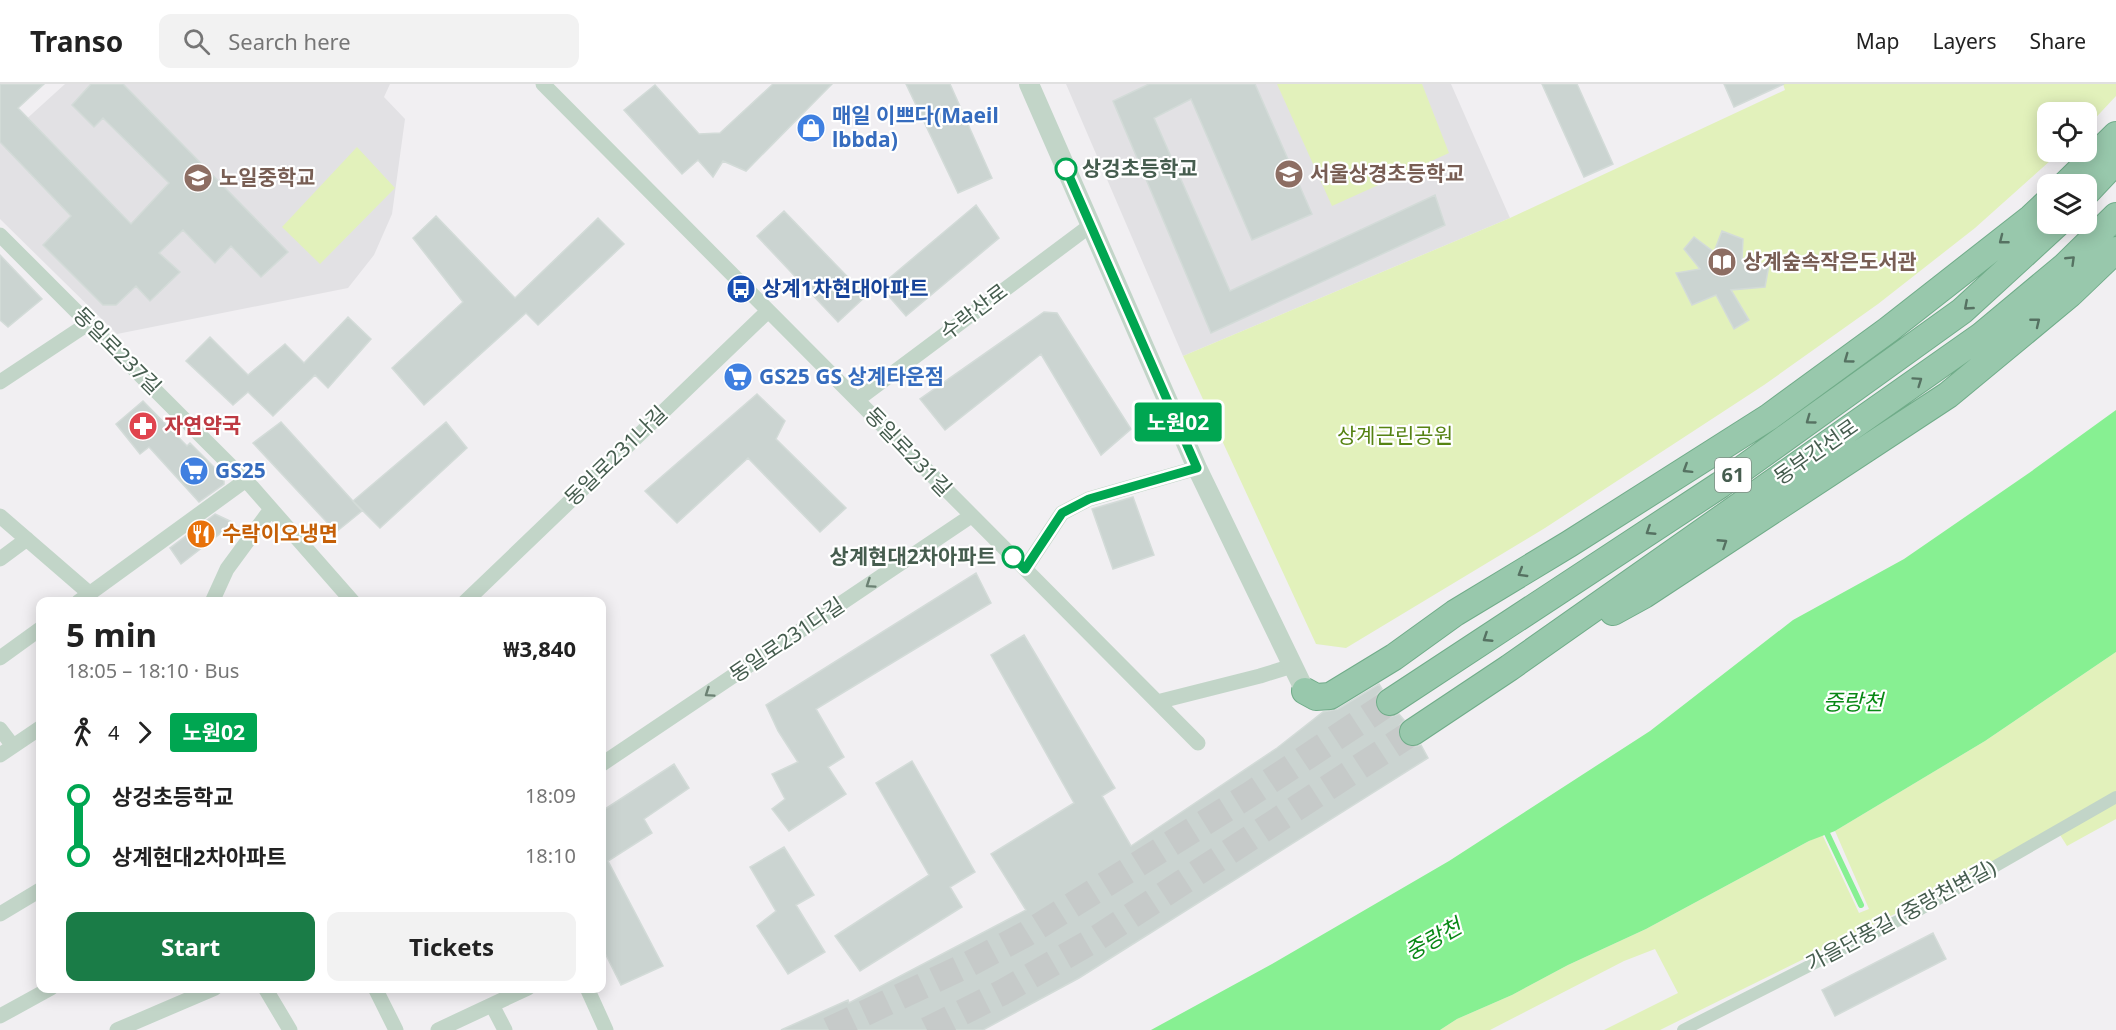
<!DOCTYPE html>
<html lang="en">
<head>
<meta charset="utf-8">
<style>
  body { margin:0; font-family:"Noto Sans","Noto Sans KR",sans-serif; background:#f2f2f2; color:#222; height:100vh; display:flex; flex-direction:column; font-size:22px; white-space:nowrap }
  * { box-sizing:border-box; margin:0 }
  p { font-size:20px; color:#767676 }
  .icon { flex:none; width:33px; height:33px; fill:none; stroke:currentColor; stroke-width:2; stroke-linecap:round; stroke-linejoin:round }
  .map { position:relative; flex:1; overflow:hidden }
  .side { position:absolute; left:36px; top:513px; width:570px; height:396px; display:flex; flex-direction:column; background:#fff; border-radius:12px; box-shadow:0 3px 15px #0003 }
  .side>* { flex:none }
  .badge { padding:0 12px; border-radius:4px; font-size:21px; line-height:39px }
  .tools { position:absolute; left:2037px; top:18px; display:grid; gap:12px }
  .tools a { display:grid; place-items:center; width:60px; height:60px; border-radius:12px; background:#fff; box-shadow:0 3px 15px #0003; font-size:30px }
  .map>.badge { position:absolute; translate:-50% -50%; box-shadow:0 0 0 3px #fff }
  .legs { display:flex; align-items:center; gap:9px; height:66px; padding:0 30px; font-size:20px }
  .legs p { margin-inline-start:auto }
  .head { display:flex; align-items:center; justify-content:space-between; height:102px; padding:0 30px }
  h1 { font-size:33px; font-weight:700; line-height:45px }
  .cta { display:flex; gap:12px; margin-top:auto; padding:12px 30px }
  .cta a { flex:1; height:69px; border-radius:12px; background:#1a7c47; color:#fff; font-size:24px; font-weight:700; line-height:69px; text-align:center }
  .cta a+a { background:#f2f2f2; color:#222 }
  ul { padding:0 30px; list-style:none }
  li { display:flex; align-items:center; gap:21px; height:60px; font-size:22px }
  li i { display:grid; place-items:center; width:9px; height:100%; margin:0 8px; background:currentColor }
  li i::after { content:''; width:15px; height:15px; margin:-8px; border:4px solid; border-radius:50%; background:#fff }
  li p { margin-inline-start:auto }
  li:first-child i { background:linear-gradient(#0000 50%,currentColor 0) }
  li:last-child i { background:linear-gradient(currentColor 50%,#0000 0) }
  header { display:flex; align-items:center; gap:36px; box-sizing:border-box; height:84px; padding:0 30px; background:#fff; border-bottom:2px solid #e0e0e0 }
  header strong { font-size:28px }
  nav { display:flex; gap:33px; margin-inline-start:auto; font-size:21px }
  .search { width:420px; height:54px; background:#f2f2f2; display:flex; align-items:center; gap:15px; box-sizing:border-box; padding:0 21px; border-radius:12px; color:#767676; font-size:22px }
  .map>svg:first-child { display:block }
  .education { fill:#e2e1e4 }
  .green { fill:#e2f1bb }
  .water { fill:#87f092 }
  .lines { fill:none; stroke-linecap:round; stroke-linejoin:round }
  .stream { stroke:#87f092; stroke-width:6 }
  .building { fill:#cbd4d1; stroke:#d3dbd8; stroke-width:1.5 }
  .trunk-tunnel { stroke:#c6cac9; stroke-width:26; stroke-dasharray:26 13; stroke-linecap:butt }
  .trunk-casing { stroke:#70ac89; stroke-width:28 }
  .pedestrian { stroke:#c2d5c8; stroke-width:12 }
  .minor { stroke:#c2d5c8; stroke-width:15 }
  .tertiary { stroke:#c2d5c8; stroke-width:20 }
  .trunk { stroke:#98c8ac; stroke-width:26 }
  .oneway { stroke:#567262 }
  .oneway2 { stroke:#6b8173 }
  .line-1-casing { stroke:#fff; stroke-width:14 }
  .line-1 { stroke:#00a651; stroke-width:9 }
  .stop-1-dot { fill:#fff; stroke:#00a651; stroke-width:3 }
  .labels { text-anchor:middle; stroke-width:4.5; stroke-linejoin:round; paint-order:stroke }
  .shield { fill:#fff; stroke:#7e8e84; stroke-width:1.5 }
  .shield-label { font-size:20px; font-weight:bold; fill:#465d4f }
  .shop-label { font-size:21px; font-weight:bold; fill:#366cbe; stroke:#fff; text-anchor:start }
  .stop-label { font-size:21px; font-weight:bold; fill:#465d4f; stroke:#fff; text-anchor:start }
  .education-label { font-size:21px; font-weight:bold; fill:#785e54; stroke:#fff; text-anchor:start }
  .transit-label { font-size:21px; font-weight:bold; fill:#164399; stroke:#fff; text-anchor:start }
  .street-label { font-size:21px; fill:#465d4f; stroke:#fff }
  .health-label { font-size:21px; font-weight:bold; fill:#be3a42; stroke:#fff; text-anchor:start }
  .park-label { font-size:21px; fill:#568313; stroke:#fff }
  .food-label { font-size:21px; font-weight:bold; fill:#c56008; stroke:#fff; text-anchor:start }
  .water-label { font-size:22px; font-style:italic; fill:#098816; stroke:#fff }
</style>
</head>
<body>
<header>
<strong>Transo</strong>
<div class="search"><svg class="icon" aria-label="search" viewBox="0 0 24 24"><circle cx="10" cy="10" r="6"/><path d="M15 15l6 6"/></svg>Search here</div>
<nav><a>Map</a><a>Layers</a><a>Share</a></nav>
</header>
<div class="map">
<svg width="2116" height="946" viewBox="0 0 2116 946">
  <rect width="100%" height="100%" fill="#f1eff2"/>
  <path class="education" d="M65 0H390L384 13 405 35 392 130 374 171 348 204 117 250 0 135V59Z
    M1066 0H1451L1510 134 1183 272Z"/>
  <path class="green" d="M1277 0H1422L1449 69 1332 122Z
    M1783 0H2116V12L2087 43 2086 28H2048V68H2060L1975 144 1878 220 1764 301 1545 444 1346 564 1316 560 1183 272 1510 134 1785 6Z
    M357 63 395 104 320 180 282 143Z
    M2116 568V735L2067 762 2055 743 1931 812 1660 946H1604L1678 909 1655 865 1624 877 1490 946H1440L1457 935 1512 911 1568 881 1646 845 1822 750 1859 829 1869 825 1835 747 1985 657Z"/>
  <path class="water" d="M2116 326V568L1985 657 1835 747 1809 757 1646 845 1568 881 1512 911 1457 935 1440 946H1151L1272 880 1449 777 1650 647 1793 536 1904 475 2029 389Z"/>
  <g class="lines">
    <path class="stream" d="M1824 743 1861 821"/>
  </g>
  <path class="building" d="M0 0H44L18 24 131 140 169 99 103 34 94 43 72 21 91 0H123L288 168 261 193 231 162 215 179 183 146 159 169 180 188 150 217 136 202 116 221H103L43 161 71 132 0 58Z
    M773 0H832L746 87 723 77 713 93 698 76 682 90 624 26 655 1 699 50 720 49Z
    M906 0H950L992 94 958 109Z
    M1149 0H1255L1312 130 1252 156 1191 15 1154 34 1230 207 1435 111 1445 141 1211 249 1113 17Z
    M1542 0H1577L1613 80 1584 93Z
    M1724 0H1784L1734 23Z
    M976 121 999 154 906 232 880 202Z
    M784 127 866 212 838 238 757 152Z
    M436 132 515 214 598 134 624 160 538 241 526 229 424 321 392 284 463 218 413 154Z
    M1722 147 1743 155 1742 176 1769 181 1765 203 1731 206 1749 236 1734 245 1716 211 1692 221 1676 189 1700 185 1684 165 1694 153 1714 168Z
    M0 171 42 215 8 243 0 236Z
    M1044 228 1057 229 1131 345 1101 371 1041 270 945 346 920 315Z
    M348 233 371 255 328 304 315 291 273 332 248 308 233 321 186 277 210 253 248 291 285 260 304 279Z
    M757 310 785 337 776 355 846 424 820 448 748 374 677 439 645 407Z
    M143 317 187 362 190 359 224 393V400L199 418 149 363 140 370 116 340Z
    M281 338 362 427 336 448 253 359Z
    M446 338 467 364 380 444 353 417Z
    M1133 413 1154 471 1113 485 1092 425Z
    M215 430 234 439 181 480 170 464Z
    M976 489 991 519 816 625 844 673 828 683 846 710 789 747 772 725 785 715 772 690 798 678 778 647 766 621Z
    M1024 551 1115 704 1102 712 1131 762 1277 664 1323 628 1338 625 1379 600 1382 605 1376 612 1375 618 1377 626 1383 631 1390 633 1399 630 1404 636 1399 642 1398 650 1400 656 1407 662 1413 663 1421 661 1428 674 1079 894 983 946H781L848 916 849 919 1026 826 991 770 1074 719 991 571Z
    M912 677 975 788 950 803 962 823 860 887 835 852 929 791 876 699Z
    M674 680 689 704 644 735 652 749 608 777 663 882 621 901 602 863V727Z
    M784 763 814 811 796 821 825 868 788 890 757 842 776 827 750 783Z
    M1933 849 1946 875 1835 932 1822 906Z"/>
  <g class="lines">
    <path class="trunk-tunnel" d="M829 946 969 880 1026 850 1249 711 1390 618
      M927 946 1003 908 1097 854 1413 648"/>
    <g class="trunk-casing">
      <path id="trunk" d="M2066 100 2116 51
        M2086 109 2116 77
        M1613 528 1644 511 1948 311 2070 210 2116 166
        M1305 607 1316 613 1330 612 1394 573 1455 529 1569 460 1769 333 1888 246 2031 134 2048 118
        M1390 618 1720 401 1962 227 2057 140
        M1413 648 1509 584 1981 252 2065 182 2116 132"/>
    </g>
    <path class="pedestrian" d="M1683 946 1919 826 2116 713"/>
    <path class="minor" d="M543 0 1198 659
      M0 151 252 403 353 518
      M0 298 89 239
      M857 316 1091 141
      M0 432 89 509
      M0 475 27 455
      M1025 485 1062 429 1089 415 1197 384
      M78 518 246 396
      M212 518 227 485 271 425
      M465 518 768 227
      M0 574 40 545
      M1157 618 1260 592 1292 582
      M0 645 13 662
      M0 671 40 644
      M602 680 971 432
      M0 830 40 806
      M265 904 290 946
      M375 904 396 946
      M587 904 606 946
      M492 921 505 946
      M0 932 51 904
      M117 946 215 904
      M438 946 528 904"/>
    <path class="tertiary" d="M1029 0 1197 384 1305 607"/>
    <use href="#trunk" class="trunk"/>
  </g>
  <defs><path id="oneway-chevron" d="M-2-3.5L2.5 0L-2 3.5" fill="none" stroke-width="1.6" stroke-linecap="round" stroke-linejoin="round" transform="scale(1.5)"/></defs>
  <g class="oneway">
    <use href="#oneway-chevron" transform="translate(2003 156) rotate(142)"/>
    <use href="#oneway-chevron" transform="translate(2071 176) rotate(-44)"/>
    <use href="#oneway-chevron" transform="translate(1968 222) rotate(139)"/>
    <use href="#oneway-chevron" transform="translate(2036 238) rotate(-39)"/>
    <use href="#oneway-chevron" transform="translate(1848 275) rotate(144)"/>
    <use href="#oneway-chevron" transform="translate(1918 297) rotate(-35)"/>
    <use href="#oneway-chevron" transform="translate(1810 336) rotate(144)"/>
    <use href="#oneway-chevron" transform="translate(1687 385) rotate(148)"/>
    <use href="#oneway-chevron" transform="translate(1650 447) rotate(147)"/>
    <use href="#oneway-chevron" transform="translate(1723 459) rotate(-33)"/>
    <use href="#oneway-chevron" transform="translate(1522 489) rotate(149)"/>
    <use href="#oneway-chevron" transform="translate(1487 554) rotate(147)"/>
  </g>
  <g class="oneway2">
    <use href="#oneway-chevron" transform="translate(870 500) rotate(146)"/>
    <use href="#oneway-chevron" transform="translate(709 609) rotate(146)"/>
  </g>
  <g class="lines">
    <g class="line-1-casing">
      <path id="line-1" d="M1013 473 1025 485 1062 429 1089 415 1197 384 1066 85"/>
    </g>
    <use href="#line-1" class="line-1"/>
  </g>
  <defs>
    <g id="shop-disc" transform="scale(1.5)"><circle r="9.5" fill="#3f7fe0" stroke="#fff"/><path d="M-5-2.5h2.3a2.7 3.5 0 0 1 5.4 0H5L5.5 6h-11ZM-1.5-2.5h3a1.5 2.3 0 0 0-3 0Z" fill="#fff"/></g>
    <g id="school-disc" transform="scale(1.5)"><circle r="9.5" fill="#8d6e63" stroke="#fff"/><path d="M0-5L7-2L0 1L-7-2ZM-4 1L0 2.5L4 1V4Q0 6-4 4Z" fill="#fff"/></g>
    <g id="library-disc" transform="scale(1.5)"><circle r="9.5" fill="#8d6e63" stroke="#fff"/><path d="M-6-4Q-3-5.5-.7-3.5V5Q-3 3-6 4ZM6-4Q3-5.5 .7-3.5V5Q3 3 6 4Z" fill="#fff"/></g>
    <g id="bus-disc" transform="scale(1.5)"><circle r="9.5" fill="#1a4fb4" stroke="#fff"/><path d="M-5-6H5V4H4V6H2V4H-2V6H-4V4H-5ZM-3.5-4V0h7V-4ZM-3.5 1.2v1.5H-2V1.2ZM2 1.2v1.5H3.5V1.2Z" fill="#fff"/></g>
    <g id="supermarket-disc" transform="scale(1.5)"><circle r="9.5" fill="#3f7fe0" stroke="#fff"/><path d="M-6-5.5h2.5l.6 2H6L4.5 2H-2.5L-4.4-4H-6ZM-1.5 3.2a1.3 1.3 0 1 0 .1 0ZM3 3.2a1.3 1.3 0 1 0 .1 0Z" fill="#fff"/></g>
    <g id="pharmacy-disc" transform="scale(1.5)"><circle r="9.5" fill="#e0444e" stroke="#fff"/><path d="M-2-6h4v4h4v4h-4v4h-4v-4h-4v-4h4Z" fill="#fff"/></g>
    <g id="restaurant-disc" transform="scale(1.5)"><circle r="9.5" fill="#e8710a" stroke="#fff"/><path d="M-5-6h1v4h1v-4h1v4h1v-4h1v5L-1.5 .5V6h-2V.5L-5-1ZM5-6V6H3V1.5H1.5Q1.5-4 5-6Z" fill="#fff"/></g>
  </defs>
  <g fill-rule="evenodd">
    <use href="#shop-disc" x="811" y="44"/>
    <use href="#school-disc" x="1289" y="90"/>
    <use href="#school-disc" x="198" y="94"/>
    <use href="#library-disc" x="1722" y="178"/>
    <use href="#bus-disc" x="741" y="205"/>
    <use href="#supermarket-disc" x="738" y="293"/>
    <use href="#pharmacy-disc" x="143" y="342"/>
    <use href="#supermarket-disc" x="194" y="387"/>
    <use href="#restaurant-disc" x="201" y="450"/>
  </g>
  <g class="stop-1-dot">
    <circle cx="1066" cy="85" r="10"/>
    <circle cx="1013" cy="473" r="10"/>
  </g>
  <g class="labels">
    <rect class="shield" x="1715" y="374" width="36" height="34" rx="4.5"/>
    <g class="shield-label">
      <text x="1733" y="398">61</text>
    </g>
    <g class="shop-label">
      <text x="832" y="39">매일 이쁘다(Maeil<tspan x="832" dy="24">lbbda)</tspan></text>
      <text x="759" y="300">GS25 GS 상계타운점</text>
      <text x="215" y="394">GS25</text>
    </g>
    <g class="stop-label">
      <text x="1082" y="92">상겅초등학교</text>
      <text x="996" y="480" text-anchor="end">상계현대2차아파트</text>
    </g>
    <g class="education-label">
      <text x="1310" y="97">서울상경초등학교</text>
      <text x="219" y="101">노일중학교</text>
      <text x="1743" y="185">상계숲속작은도서관</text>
    </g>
    <g class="transit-label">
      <text x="762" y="212">상계1차현대아파트</text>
    </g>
    <g class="street-label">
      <text transform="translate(974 228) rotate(-37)" y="7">수락산로</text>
      <text transform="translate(117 267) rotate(45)" y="7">동일로237길</text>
      <text transform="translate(908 368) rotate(46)" y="7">동일로231길</text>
      <text transform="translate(1816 368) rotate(-35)" y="7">동부간선로</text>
      <text transform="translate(616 372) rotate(-44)" y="7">동일로231나길</text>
      <text transform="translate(787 556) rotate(-34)" y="7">동일로231다길</text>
      <text transform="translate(1901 832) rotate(-28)" y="7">가을단풍길 (중랑천변길)</text>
    </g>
    <g class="health-label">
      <text x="164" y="349">자연약국</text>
    </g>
    <g class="park-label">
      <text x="1395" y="359">상계근린공원</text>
    </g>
    <g class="food-label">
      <text x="222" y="457">수락이오냉면</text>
    </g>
    <g class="water-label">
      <text x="1853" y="626">중랑천</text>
      <text transform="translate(1433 855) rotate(-29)" y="8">중랑천</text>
    </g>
  </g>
</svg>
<div class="tools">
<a><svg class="icon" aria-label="locate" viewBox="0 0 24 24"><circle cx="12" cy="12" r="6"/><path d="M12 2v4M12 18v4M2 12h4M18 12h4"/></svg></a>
<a><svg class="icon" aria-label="layers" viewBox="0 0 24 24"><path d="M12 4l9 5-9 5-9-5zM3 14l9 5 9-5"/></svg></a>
</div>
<b class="badge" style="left:1178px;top:338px;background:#00a651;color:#fff">노원02</b>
<section class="side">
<div class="head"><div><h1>5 min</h1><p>18:05 – 18:10 · Bus</p></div><b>₩3,840</b></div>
<div class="legs"><svg class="icon" aria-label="walk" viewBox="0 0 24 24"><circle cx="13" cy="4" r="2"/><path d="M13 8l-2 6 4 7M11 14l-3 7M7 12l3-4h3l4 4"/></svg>4<svg class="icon" aria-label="forward" viewBox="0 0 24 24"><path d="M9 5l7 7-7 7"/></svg><b class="badge" style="background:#00a651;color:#fff">노원02</b></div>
<ul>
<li><i style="color:#00a651"></i><b>상겅초등학교</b><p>18:09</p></li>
<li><i style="color:#00a651"></i><b>상계현대2차아파트</b><p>18:10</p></li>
</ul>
<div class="cta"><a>Start</a><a>Tickets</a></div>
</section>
</div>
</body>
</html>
